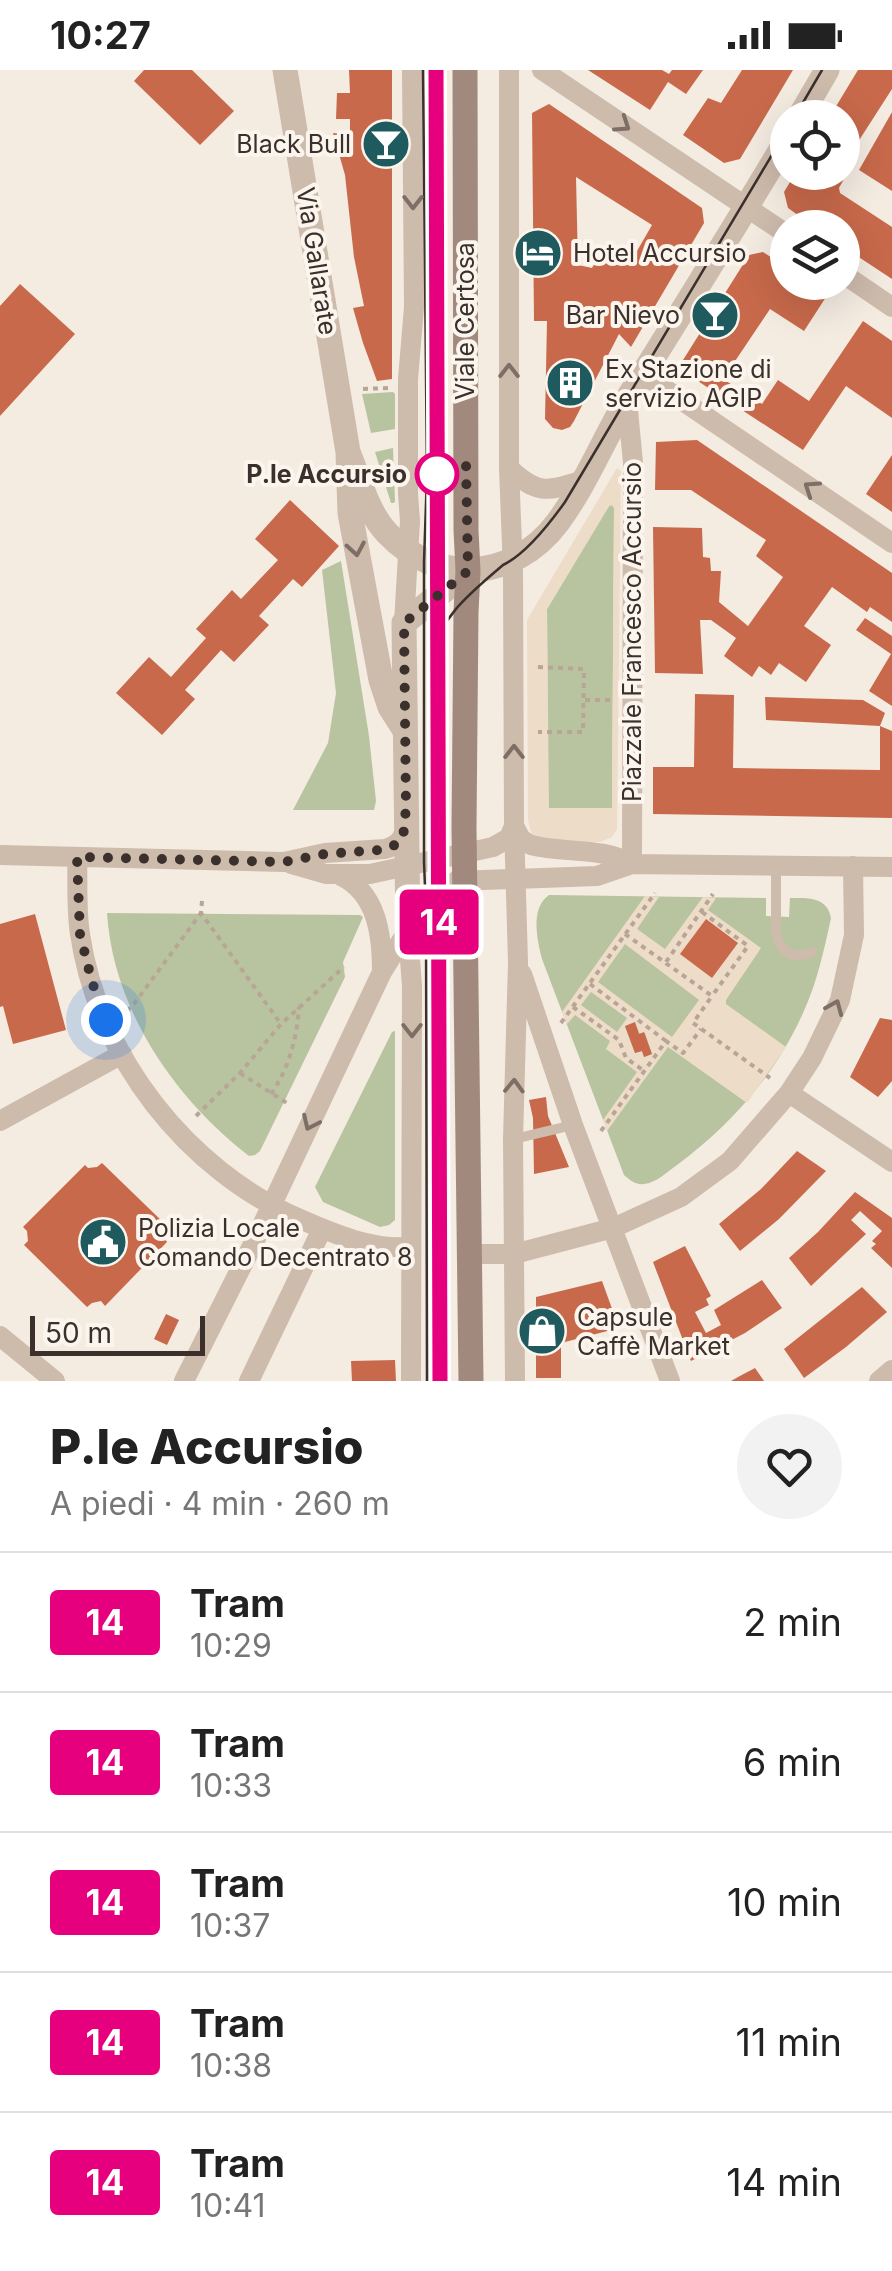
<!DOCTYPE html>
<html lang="it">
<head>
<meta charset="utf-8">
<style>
  body { margin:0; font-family:Inter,sans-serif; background:#f2f2f2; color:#222; height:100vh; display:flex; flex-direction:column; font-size:38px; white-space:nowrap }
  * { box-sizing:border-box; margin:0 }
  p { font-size:32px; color:#767676 }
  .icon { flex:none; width:55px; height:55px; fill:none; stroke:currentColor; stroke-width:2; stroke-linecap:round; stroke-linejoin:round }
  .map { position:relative; height:1311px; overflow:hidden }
  .panel { display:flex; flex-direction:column; background:#fff; flex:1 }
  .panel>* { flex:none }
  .badge { padding:0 20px; border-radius:8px; font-size:35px; line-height:65px }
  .buttons { position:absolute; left:770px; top:30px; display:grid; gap:20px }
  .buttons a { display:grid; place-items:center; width:90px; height:90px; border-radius:50%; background:#fff; box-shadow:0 10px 40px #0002; font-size:50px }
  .scale { position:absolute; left:30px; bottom:25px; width:175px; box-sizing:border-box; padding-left:10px; border:5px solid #3b302b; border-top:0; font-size:28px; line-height:35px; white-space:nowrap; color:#3b302b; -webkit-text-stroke:8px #fbf5ee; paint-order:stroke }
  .you { position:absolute; width:50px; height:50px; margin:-25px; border:8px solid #fff; border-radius:50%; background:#1a73e8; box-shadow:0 0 0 15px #1a73e833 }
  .map>.badge { position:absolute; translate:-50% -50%; box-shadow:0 0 0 5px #fff }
  .round { display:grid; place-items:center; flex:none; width:105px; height:105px; border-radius:52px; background:#f2f2f2 }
  .summary { display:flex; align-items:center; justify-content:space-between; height:170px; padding:0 50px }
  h1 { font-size:48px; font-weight:800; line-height:75px }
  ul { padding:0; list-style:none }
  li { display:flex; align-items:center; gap:30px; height:140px; padding:0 50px; border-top:2px solid #e0e0e0 }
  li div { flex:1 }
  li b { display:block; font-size:38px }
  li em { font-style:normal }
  li .badge { min-width:110px; font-weight:700; text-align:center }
  .status { display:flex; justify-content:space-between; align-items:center; height:70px; padding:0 50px; background:#fff; direction:ltr }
  .status svg { height:28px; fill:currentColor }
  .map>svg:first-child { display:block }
  .green { fill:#b8c4a0 }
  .plaza { fill:#ecdcc8; fill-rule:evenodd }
  .building { fill:#c8694b; fill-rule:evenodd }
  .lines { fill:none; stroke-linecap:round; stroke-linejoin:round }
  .path { stroke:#b9a596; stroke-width:4; stroke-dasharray:5 5; stroke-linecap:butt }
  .service { stroke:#cdbbac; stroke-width:10 }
  .minor { stroke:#cdbbac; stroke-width:20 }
  .tertiary { stroke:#cdbbac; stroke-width:25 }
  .secondary { stroke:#a18a7d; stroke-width:25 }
  .tram { stroke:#3b302b; stroke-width:2.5 }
  .oneway { stroke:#7d6f65 }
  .line-casing { stroke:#fff; stroke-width:22 }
  .line { stroke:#e6007e; stroke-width:15 }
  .walk { stroke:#3b302b; stroke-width:10; stroke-dasharray:0 18 }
  .stop-dot { fill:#fff; stroke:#e6007e; stroke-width:5 }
  .labels { text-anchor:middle; stroke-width:8; stroke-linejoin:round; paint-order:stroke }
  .poi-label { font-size:25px; fill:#3b302b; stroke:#fbf5ee; text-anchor:start }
  .street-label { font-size:25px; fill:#3b302b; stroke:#fbf5ee }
  .stop-label { font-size:25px; font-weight:bold; fill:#3b302b; stroke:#fbf5ee; text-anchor:end }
</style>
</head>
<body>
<div class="status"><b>10:27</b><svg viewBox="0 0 49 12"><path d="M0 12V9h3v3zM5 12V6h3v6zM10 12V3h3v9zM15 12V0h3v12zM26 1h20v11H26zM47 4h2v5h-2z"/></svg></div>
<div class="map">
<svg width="892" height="1311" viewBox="0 0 892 1311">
  <rect width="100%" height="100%" fill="#f4ebe1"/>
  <path class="green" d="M393 322 395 324V359L371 363 362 324Z
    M393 378 395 432 393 433H391L375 382Z
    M612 435 614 438 612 739 548 738 547 539 609 436Z
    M341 491 369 666 376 731 374 740H293L328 673 336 623 322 500Z
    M549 825 766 828V846L789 847 790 828C807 828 827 826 831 848 824 880 817 913 803 943 776 1004 730 1056 677 1095 667 1102 656 1113 644 1114 635 1115 630 1110 624 1105L542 889C537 869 530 838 549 825Z
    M107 843 360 845 363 847 343 892 345 907 260 1081 255 1085 249 1086C174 1028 113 939 107 843Z
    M395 961V1150L389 1155 380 1157 323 1132 315 1117 392 962Z"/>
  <path class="plaza" d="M617 398 621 401 617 759 612 767 600 772 545 771 537 768 531 762 528 750 527 550ZM612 435 614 438 612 738H549L547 539 609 436Z
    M645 826 659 827 637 859 665 879 703 827 716 828 708 840 761 878 726 930V934L786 977 747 1033 668 977 607 1061 603 1050 637 1002 606 979 610 971 575 945 567 954 562 942ZM625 874 699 930 672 967 598 912ZM591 922 627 948 617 962 581 935ZM635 953 640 964 645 963 652 984 645 987 642 981 635 983 625 957Z"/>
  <path class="building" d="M144 0H192L234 41 200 75 134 11Z
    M349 0H392V309L377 311 363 273 353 238 364 236 354 187 345 105 333 63 350 65V49H336L337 23H350Z
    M588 0H662L669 4 672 0H703L686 24 668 12 650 40Z
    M742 0H793L740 89 724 93 683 65 708 28 721 33Z
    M858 0H892V19L847 89 853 93 839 118 840 123 892 157V209L842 176V158H816L788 138 784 122 796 102H842V48H829Z
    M549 34 702 138 704 153 631 277 619 264 574 351 570 357 562 360 553 358 545 349 547 251H534L532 43ZM576 107 652 155 633 188 607 173 592 198 578 195Z
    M892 42V121L859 100Z
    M763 182 788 198V212H810L828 224 804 261 770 239 723 309 762 334 778 310 809 331 863 251 892 271V348L846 316 803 380 678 298 749 185Z
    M20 214 75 264 0 346V236Z
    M697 370 892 503V552L870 537 867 542 832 517 804 556 831 575 806 612 779 593 771 605 759 596 752 607 724 586 736 568 711 550H700L703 604 655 603 653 457 702 458 703 487 710 488 711 501H721L719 532 748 556 783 507 756 486 766 470 691 420H655L656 372Z
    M892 385V442L866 424Z
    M290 430 339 476 302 517 293 509 259 546 269 555 234 592 221 580 185 620 195 629 162 665 116 623 149 587 171 607 206 568 196 559 232 520 241 529 278 490 255 469Z
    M865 548 892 566V636L869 621 891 584 856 560Z
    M695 624 734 625 733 698 880 700V656L892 661V748L653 744V697H694Z
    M765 627 863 630 885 643 880 656 766 650Z
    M35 844 66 960 13 974 3 936 0 937V854Z
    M706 849 738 873 712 908 680 884Z
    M880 948 892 950V1011L878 1027 850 1007Z
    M635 952 639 964 644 962 652 984 644 987 642 981 635 983 625 956Z
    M546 1027 548 1046 569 1097 534 1104 533 1048 529 1030Z
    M797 1081 826 1101 779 1149 740 1181 719 1154 761 1119Z
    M102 1093 165 1154 162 1157 163 1167 167 1172 105 1236 101 1231 92 1233 87 1237 24 1175 28 1171 27 1161 23 1157 85 1095 88 1098 97 1097Z
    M855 1122 892 1148V1198L871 1178 876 1174 872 1171 882 1161 860 1141 851 1150 866 1164 811 1216 789 1188 818 1162Z
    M685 1176 711 1226 706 1229 709 1235 695 1242 706 1263 721 1255 714 1240 762 1210 782 1238 745 1263 691 1291 653 1192Z
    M602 1211 619 1258 561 1273V1308H536V1227Z
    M862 1217 887 1242 846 1277 804 1308 784 1279Z
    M166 1244 179 1250 167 1275 154 1269Z
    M395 1290 396 1311H352L351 1291Z
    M755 1298 764 1311H731L738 1307Z"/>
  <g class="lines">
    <path class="path" d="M363 319 389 318
      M538 597 584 599 583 662H538
      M585 630H611
      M202 831 201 843 281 954
      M702 842 748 876 712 926
      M625 864 712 926 693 953 770 1008
      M666 892 713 824
      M590 914 666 971
      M573 937 619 970 626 988 644 1001
      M126 940 131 938 201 843
      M561 953 655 823
      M240 1003 290 1035
      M271 1024C289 998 297 968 299 937
      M196 1046 240 1003 281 954 344 897
      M601 1061 666 971 683 983 701 959"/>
    <path class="service" d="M776 796V863C780 883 793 890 812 882
      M514 1069 573 1055"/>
    <path class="minor" d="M509 0V398L513 501 514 756 518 892 513 1069 515 1311
      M542 0 788 165
      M842 203 892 237
      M643 304 892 473
      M627 330 633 393 632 794
      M509 398C538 426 548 421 584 410
      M404 553 410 451 408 424V309L414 237 412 0
      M514 756 521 769 531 775C565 784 600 776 632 794
      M0 785 284 792 325 783 385 779C399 775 403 769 406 755
      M77 787C78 812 76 839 80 864 98 987 187 1100 300 1149 334 1164 372 1180 410 1177
      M291 794 326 804H370L493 777 509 768 514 756
      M341 806C377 823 382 865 382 901
      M408 863 412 916 411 1311
      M522 904 573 1055 670 1311
      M789 1023 892 1092
      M0 1051 122 984
      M470 1184H514L613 1158 681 1127 730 1091 789 1023 812 988 840 930 854 865 853 796
      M0 1266 55 1311
      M184 1311 257 1166 382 902 426 831 456 811 597 806 632 794 892 797
      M249 1311 322 1159
      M879 1311 892 1300"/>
    <path class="tertiary" d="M285 0 348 382 350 443 381 610 390 637 404 659
      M799 48 827 0
      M348 382C359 408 367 442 387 463 437 516 514 511 558 452 588 411 606 363 633 320 685 237 737 153 788 68
      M408 863 404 553 468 501"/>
    <path class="secondary" d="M465 0 466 460 468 501 466 542 464 757 471 1311"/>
    <path class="tram" d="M423 0 427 404 424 492V792L426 841 427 1311
      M794 48 822 0
      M431 587C441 545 472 522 503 495 526 484 550 453 565 432L788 58"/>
  </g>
  <defs><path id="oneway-chevron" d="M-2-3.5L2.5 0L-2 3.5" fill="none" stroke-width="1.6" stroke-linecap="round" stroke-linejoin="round" transform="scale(2.5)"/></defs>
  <g class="oneway">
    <use href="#oneway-chevron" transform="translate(623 55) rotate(34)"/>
    <use href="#oneway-chevron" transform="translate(413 132) rotate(90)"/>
    <use href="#oneway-chevron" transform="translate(509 301) rotate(-90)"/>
    <use href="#oneway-chevron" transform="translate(811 418) rotate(-146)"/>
    <use href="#oneway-chevron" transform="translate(356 479) rotate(80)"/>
    <use href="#oneway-chevron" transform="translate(514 682) rotate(-90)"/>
    <use href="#oneway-chevron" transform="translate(835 937) rotate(-67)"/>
    <use href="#oneway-chevron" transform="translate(412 960) rotate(90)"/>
    <use href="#oneway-chevron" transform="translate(514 1016) rotate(-88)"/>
    <use href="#oneway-chevron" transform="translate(310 1053) rotate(115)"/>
  </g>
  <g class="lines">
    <g class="line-casing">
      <path id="line" d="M436 0 440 1311"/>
    </g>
    <use href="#line" class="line"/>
    <path class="walk" d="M106 950 92 912 80 864 77 787 284 792 325 784 381 780 392 777 403 768 406 738 404 553 468 501 466 394 437 404"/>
  </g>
  <defs>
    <g id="bar-disc" transform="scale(2.5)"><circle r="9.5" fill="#1f5a5e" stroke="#fbf5ee"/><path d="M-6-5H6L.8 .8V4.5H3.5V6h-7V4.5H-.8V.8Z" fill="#fff"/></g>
    <g id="hotel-disc" transform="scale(2.5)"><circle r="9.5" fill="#1f5a5e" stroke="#fbf5ee"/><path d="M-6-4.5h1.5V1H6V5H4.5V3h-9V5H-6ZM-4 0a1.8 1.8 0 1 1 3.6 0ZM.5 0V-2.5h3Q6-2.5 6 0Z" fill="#fff"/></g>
    <g id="building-disc" transform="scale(2.5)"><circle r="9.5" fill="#1f5a5e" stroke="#fbf5ee"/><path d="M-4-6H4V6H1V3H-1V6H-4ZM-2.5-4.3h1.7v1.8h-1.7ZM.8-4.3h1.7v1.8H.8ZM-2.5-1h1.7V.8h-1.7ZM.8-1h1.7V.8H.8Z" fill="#fff"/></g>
    <g id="civic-disc" transform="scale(2.5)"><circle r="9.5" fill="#1f5a5e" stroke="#fbf5ee"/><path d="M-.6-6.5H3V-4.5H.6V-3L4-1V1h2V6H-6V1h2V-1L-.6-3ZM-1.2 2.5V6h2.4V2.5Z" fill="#fff"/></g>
    <g id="shop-disc" transform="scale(2.5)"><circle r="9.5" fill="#1f5a5e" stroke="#fbf5ee"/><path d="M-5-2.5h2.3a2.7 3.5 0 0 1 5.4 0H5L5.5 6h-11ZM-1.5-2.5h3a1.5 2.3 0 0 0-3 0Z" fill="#fff"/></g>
  </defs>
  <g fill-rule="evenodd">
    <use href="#bar-disc" x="386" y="74"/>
    <use href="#hotel-disc" x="538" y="183"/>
    <use href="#bar-disc" x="715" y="245"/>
    <use href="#building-disc" x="570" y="313"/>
    <use href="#civic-disc" x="103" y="1172"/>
    <use href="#shop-disc" x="542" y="1261"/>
  </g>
  <circle class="stop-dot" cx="437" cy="404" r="20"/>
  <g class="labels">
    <g class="poi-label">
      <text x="351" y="83" text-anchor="end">Black Bull</text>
      <text x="573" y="192">Hotel Accursio</text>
      <text x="680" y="254" text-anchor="end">Bar Nievo</text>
      <text x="605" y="308">Ex Stazione di<tspan x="605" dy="29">servizio AGIP</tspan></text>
      <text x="138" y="1167">Polizia Locale<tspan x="138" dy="29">Comando Decentrato 8</tspan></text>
      <text x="577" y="1256">Capsule<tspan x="577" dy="29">Caffè Market</tspan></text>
    </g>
    <g class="street-label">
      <text transform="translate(317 191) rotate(81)" y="9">Via Gallarate</text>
      <text transform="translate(465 251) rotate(-90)" y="9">Viale Certosa</text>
      <text transform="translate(632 562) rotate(-90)" y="9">Piazzale Francesco Accursio</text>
    </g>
    <g class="stop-label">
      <text x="407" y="413">P.le Accursio</text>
    </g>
  </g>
</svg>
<div class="buttons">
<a><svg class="icon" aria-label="locate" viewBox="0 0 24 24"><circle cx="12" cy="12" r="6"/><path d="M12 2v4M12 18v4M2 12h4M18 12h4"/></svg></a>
<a><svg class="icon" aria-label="layers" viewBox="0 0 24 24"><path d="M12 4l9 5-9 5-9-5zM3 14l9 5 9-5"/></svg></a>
</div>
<div class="scale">50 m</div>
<div class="you" style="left:106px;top:950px"></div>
<b class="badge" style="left:439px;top:852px;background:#e6007e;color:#fff">14</b>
</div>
<section class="panel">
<div class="summary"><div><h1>P.le Accursio</h1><p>A piedi · 4 min · 260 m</p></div><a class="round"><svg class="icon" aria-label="heart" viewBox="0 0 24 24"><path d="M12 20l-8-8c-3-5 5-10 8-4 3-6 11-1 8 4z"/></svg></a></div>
<ul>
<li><span class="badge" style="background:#e6007e;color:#fff">14</span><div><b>Tram</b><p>10:29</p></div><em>2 min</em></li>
<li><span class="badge" style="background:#e6007e;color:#fff">14</span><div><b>Tram</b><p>10:33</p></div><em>6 min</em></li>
<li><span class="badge" style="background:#e6007e;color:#fff">14</span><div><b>Tram</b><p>10:37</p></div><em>10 min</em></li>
<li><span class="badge" style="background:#e6007e;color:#fff">14</span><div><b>Tram</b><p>10:38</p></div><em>11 min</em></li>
<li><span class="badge" style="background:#e6007e;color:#fff">14</span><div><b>Tram</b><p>10:41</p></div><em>14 min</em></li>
</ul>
</section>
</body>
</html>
